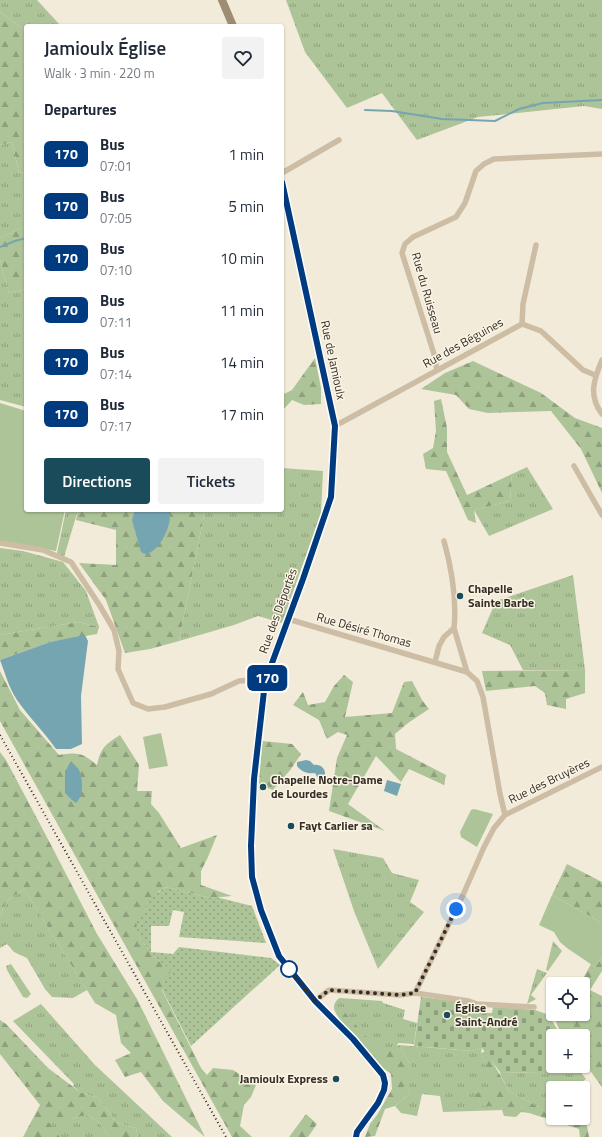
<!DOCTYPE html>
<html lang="en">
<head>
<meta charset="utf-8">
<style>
  body { margin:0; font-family:"Titillium Web",sans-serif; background:#f2f2f3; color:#1f2937; height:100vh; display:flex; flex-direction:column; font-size:15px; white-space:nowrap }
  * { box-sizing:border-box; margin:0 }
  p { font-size:13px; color:#747a83 }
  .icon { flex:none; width:22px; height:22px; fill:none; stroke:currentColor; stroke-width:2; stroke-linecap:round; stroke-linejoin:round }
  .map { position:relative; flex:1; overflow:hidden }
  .panel { position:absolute; left:24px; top:24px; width:260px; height:488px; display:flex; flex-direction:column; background:#fff; border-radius:4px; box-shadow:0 1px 3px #0004 }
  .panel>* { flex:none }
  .badge { padding:0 8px; border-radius:6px; font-size:14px; line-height:26px }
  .buttons { position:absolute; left:546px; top:977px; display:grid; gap:8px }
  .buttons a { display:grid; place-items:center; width:44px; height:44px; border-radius:4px; background:#fff; box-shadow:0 1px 3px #0004; font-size:20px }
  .you { position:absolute; width:20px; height:20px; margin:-10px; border:3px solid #fff; border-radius:50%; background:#1a73e8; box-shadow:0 0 0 6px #1a73e833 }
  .map>.badge { position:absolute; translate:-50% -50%; box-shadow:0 0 0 2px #fff }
  h2 { padding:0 20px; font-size:15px; line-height:36px }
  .round { display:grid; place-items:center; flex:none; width:42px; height:42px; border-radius:4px; background:#f2f2f3 }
  .head { display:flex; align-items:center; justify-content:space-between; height:68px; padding:0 20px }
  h1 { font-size:19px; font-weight:600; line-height:30px }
  .cta { display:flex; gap:8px; margin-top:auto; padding:8px 20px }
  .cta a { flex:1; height:46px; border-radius:4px; background:#194b5a; color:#fff; font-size:16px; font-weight:600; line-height:46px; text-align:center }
  .cta a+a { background:#f2f2f3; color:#1f2937 }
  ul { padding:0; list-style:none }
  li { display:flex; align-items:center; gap:12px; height:52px; padding:0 20px }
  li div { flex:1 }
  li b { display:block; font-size:15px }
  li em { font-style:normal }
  li .badge { min-width:44px; font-weight:700; text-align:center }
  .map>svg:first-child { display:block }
  .grass { fill:url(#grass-tufts) }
  .forest { fill:url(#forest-firs) }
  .cemetery { fill:url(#cemetery-stones) }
  .garden { fill:url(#garden-dots) }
  .pitch { fill:#adc398 }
  .water { fill:#76a5b2 }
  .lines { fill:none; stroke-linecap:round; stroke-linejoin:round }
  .stream { stroke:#76a5b2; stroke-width:2 }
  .street { stroke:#ccbda4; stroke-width:5.5 }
  .secondary { stroke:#9f8c75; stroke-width:8 }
  .rail { stroke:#362e26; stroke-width:2; stroke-dasharray:1 3; stroke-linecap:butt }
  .line-casing { stroke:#fff; stroke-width:9 }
  .line { stroke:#003b80; stroke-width:6 }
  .walk { stroke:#362e26; stroke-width:4; stroke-dasharray:0 7.2 }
  .poi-dot { fill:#194b5a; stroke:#faf4e5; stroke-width:1.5 }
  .stop-dot { fill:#fff; stroke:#003b80; stroke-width:2 }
  .labels { text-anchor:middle; stroke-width:3; stroke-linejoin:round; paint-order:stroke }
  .street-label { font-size:12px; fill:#362e26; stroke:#faf4e5 }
  .poi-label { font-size:12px; font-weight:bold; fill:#362e26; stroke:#faf4e5; text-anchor:start }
</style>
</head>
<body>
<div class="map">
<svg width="602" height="1137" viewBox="0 0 602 1137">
  <defs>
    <pattern id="grass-tufts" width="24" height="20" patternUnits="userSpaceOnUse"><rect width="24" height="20" fill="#adc398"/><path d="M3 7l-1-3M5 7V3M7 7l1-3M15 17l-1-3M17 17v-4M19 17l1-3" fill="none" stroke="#8e9f7c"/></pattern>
    <pattern id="forest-firs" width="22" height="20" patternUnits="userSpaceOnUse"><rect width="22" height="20" fill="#adc398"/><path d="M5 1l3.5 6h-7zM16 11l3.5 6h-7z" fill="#8e9f7c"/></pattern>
    <pattern id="cemetery-stones" width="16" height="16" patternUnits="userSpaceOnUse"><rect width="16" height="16" fill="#adc398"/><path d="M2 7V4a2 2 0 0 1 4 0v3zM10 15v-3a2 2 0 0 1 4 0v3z" fill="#8e9f7c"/></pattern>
    <pattern id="garden-dots" width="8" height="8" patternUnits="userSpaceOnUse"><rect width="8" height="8" fill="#adc398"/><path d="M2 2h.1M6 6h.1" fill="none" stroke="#8e9f7c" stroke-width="1.8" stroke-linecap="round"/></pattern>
  </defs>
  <rect width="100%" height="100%" fill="#f3ebd9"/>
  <path class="grass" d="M0 0H37L61 26H26V31L0 12Z
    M286 0H602V109L584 106 478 117 417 140 382 93 347 108 305 52Z
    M12 142 19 173 26 172V228H21L0 238V145Z
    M0 260 9 293 26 289V407L0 400Z
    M527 467 553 509 489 536 474 510 510 501 512 474Z
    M282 468 323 471 321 513 282 623 258 616 234 625 179 641 205 510H282Z
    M66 510H78L64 557 57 553Z
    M0 548 23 551 63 562 86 591 99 627 78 622 0 635Z
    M573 575 585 670H523L510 645 482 633 496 601Z
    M333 849 383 858 392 873 419 880 410 902 424 912 378 969 354 911Z
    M24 889 87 990 73 998 52 997 45 989 27 958 14 952 7 944 0 948V917L5 902Z
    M553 941 562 951 548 971 546 970Z
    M11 964 31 994 27 998 23 997 7 970 6 966Z
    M537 969 547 973 531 995 536 999 527 1004Z
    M340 998 382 1001 383 1003 405 1010 403 1019 417 1023 414 1044 398 1043 390 1070 388 1072C377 1063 335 1019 334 1008 334 1003 336 1000 340 998Z
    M41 1004 95 1065 172 1137H138L136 1128 117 1123 98 1098 80 1092 73 1086 74 1084 13 1021Z
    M399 1045 472 1051 482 1048 481 1053 497 1092 502 1110 443 1112 440 1096 422 1094 417 1116 401 1113 395 1106 410 1093 404 1082 411 1066Z
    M500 1072 582 1074 586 1079C573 1089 570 1088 553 1088V1107H539L510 1092 501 1076Z
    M87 1115 100 1123 109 1137H60L45 1119H71Z"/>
  <path class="forest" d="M0 12 26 31V172L19 173 12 142 0 145Z
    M21 228H26V289L9 293 0 260V238Z
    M315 358 321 388V404L304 405 292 400 282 411V395L292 390Z
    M473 361 541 393 575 418 602 428V493L581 449 551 411 488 413 469 409 456 395 421 389 445 373Z
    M441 399 447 428V452L467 495 512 474 510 501 474 510 476 523 468 520 446 471 426 469 423 454 433 448 436 431 434 401Z
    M78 510H205L179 641 150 649 125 653 106 600 79 563 116 565V530L76 520Z
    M78 622 99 627 97 634 50 642 0 660V635Z
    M585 670V693L566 699V709L547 705 545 693 535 686 486 691 482 671Z
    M0 671 20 710 59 755C79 752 82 753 97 765 101 747 105 745 120 735L139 765 137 791H152L151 804 159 813 181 848 217 835 208 857 201 871V885L232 896 210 898 166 887 159 891 147 906 139 938 158 960 173 971 162 990 201 1068 207 1075 213 1068 233 1070 256 1085 251 1097 244 1105 240 1126 252 1137H232L0 721Z
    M344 675 353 682 345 717 392 713 404 682 412 681 422 700 429 709 408 723 395 734 396 749 446 775 444 785 409 769 401 782 376 756 348 804 385 831 329 811 337 758 347 735 338 732 327 739 319 720 293 705 303 692 308 705 325 702 334 686Z
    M262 741 292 744 301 754 291 769 273 790 259 785Z
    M0 752 6 760 50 843 97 934 137 999 205 1137 163 1101 141 1072 125 1077 115 1060 131 1053 121 1043 116 1015 95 1003 65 955 24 889 5 902 0 917Z
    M567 864 602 882V923L552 895Z
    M602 957V971L590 990 602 996V1087L583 1061V1036H562L554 1017 558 1014H583V984H580L591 964 595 967Z
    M338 1009 346 1014 383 1055 399 1045 411 1066 405 1082 410 1093 395 1106 385 1109 375 1136 365 1137 370 1124 377 1115 392 1089 391 1074 341 1019Z
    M0 1020 6 1024 48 1068 80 1092 98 1098 117 1123 136 1128 138 1137H109L100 1123 87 1115 71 1119H46L60 1137H23L40 1105 0 1054Z
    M486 1051 510 1092 539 1107H553V1118H583V1113L585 1115 589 1137H580L579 1129 529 1113 521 1112 516 1117 504 1116 501 1107 474 1105 472 1098 481 1090 496 1092 481 1053Z
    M306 1114 317 1124 308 1137H289Z"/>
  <path class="cemetery" d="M421 997 470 1003 477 1008 482 1013H492L493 1007 535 1010 549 1015 561 1036H553V1066H578L582 1074 500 1072 482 1048 472 1051 414 1046Z"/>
  <path class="garden" d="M166 887 210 898 216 897 252 906 266 943 179 937 184 912 173 910 169 926H151V952L173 954 179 947 271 958 280 965 191 1046 162 989 167 975 172 971 158 960 139 938 136 922C144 910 152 894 166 887Z"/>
  <path class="pitch" d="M0 403 26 411V510H65L56 551 0 541Z
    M161 733 168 766 149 769 143 737Z
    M474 809 493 814 477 847 461 837 460 832 471 810Z
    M552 895 602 923V957L595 967 567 948 560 942 554 932 539 925Z"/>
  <path class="water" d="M135 510H168C174 518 165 537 159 545 156 549 150 552 147 555L141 552 132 520Z
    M85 635 88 641 81 696 82 744 71 749H56C44 732 29 717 17 700 9 688 5 673 0 660L50 642Z
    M306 760 310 761 314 765C321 764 326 769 325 776L318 778 315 773C307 774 302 772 297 766V762Z
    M72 762C74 764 77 767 79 770 83 778 84 796 76 803L71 799 65 793V771Z
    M387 780 401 784 397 796 384 791Z"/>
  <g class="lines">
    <path class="stream" d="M365 110 392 111 442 119 495 121 519 109 543 103 602 100
      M0 247 15 241 26 238"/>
    <path class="street" d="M282 173 339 140
      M522 324 523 304 536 245
      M602 360C594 379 588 396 602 414
      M437 370 434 354 402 253 405 244 413 237 456 217 465 203 476 171 484 164 494 159 602 154
      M335 426 522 324 541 331 583 370 595 375
      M574 466 602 515
      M0 543 43 550 71 562 100 606 114 630 119 651 118 669 133 703 148 709 165 707 211 694 239 681 261 679 265 682
      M288 619 467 672 477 681 483 697 500 794 505 815
      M454 628 467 672
      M435 662 439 646 444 637 454 628C457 598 452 570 444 541
      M415 993 469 1001 477 1004 534 1007
      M315 1001 329 990 400 995 415 993 463 895 484 847 494 828 505 815 602 767"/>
    <path class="secondary" d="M222 0 233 26
      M282 182 335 426 331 497 303 579 265 682 254 779 251 846 252 877 261 910 279 956 315 1001 353 1039 383 1075C384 1080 386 1086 384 1091 379 1106 366 1119 357 1132L356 1137"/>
    <path class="rail" d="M0 735 226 1137"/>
  </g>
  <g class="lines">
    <g class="line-casing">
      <path id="line" d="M282 182 335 426 331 497 303 579 265 682 254 779 251 846 252 877 261 910 279 956 315 1001 353 1039 383 1075 385 1083 384 1090 378 1103 357 1132 356 1137"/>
    </g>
    <use href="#line" class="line"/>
    <path class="walk" d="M289 969 288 968 315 1001 329 990 400 995 415 993 456 909"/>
  </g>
  <g class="poi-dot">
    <circle cx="460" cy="596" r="4"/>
    <circle cx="263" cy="787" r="4"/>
    <circle cx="291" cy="826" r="4"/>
    <circle cx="447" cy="1015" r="4"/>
    <circle cx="336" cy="1079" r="4"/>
  </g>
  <circle class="stop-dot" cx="289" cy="969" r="8"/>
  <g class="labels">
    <g class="street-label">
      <text transform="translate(427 293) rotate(74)" y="4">Rue du Ruisseau</text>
      <text transform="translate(463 343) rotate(-29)" y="4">Rue des Béguines</text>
      <text transform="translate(333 360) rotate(78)" y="4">Rue de Jamioulx</text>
      <text transform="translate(278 611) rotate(-70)" y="4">Rue des Déportés</text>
      <text transform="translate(364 630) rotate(16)" y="4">Rue Désiré Thomas</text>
      <text transform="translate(549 781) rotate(-26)" y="4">Rue des Bruyères</text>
    </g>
    <g class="poi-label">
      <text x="468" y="593">Chapelle<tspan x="468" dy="14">Sainte Barbe</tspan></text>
      <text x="271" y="784">Chapelle Notre-Dame<tspan x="271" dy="14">de Lourdes</tspan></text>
      <text x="299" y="830">Fayt Carlier sa</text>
      <text x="455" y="1012">Église<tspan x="455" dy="14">Saint-André</tspan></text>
      <text x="328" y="1083" text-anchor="end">Jamioulx Express</text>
    </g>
  </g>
</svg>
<div class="buttons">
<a><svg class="icon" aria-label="locate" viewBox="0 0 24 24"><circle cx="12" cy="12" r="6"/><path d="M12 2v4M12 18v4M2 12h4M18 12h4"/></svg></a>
<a>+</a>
<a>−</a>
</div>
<div class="you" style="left:456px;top:909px"></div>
<b class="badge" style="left:267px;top:678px;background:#003b80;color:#fff">170</b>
<section class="panel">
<div class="head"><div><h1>Jamioulx Église</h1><p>Walk · 3 min · 220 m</p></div><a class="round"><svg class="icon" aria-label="heart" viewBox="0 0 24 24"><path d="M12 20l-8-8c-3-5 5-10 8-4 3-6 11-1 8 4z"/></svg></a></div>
<h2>Departures</h2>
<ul>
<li><span class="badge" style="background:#003b80;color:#fff">170</span><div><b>Bus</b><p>07:01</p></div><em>1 min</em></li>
<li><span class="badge" style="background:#003b80;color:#fff">170</span><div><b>Bus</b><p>07:05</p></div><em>5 min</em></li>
<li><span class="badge" style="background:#003b80;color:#fff">170</span><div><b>Bus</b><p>07:10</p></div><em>10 min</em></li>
<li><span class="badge" style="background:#003b80;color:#fff">170</span><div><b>Bus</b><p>07:11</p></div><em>11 min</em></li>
<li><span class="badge" style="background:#003b80;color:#fff">170</span><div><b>Bus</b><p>07:14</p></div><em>14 min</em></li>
<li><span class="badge" style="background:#003b80;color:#fff">170</span><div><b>Bus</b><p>07:17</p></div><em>17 min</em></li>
</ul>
<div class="cta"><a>Directions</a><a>Tickets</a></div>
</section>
</div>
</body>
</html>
